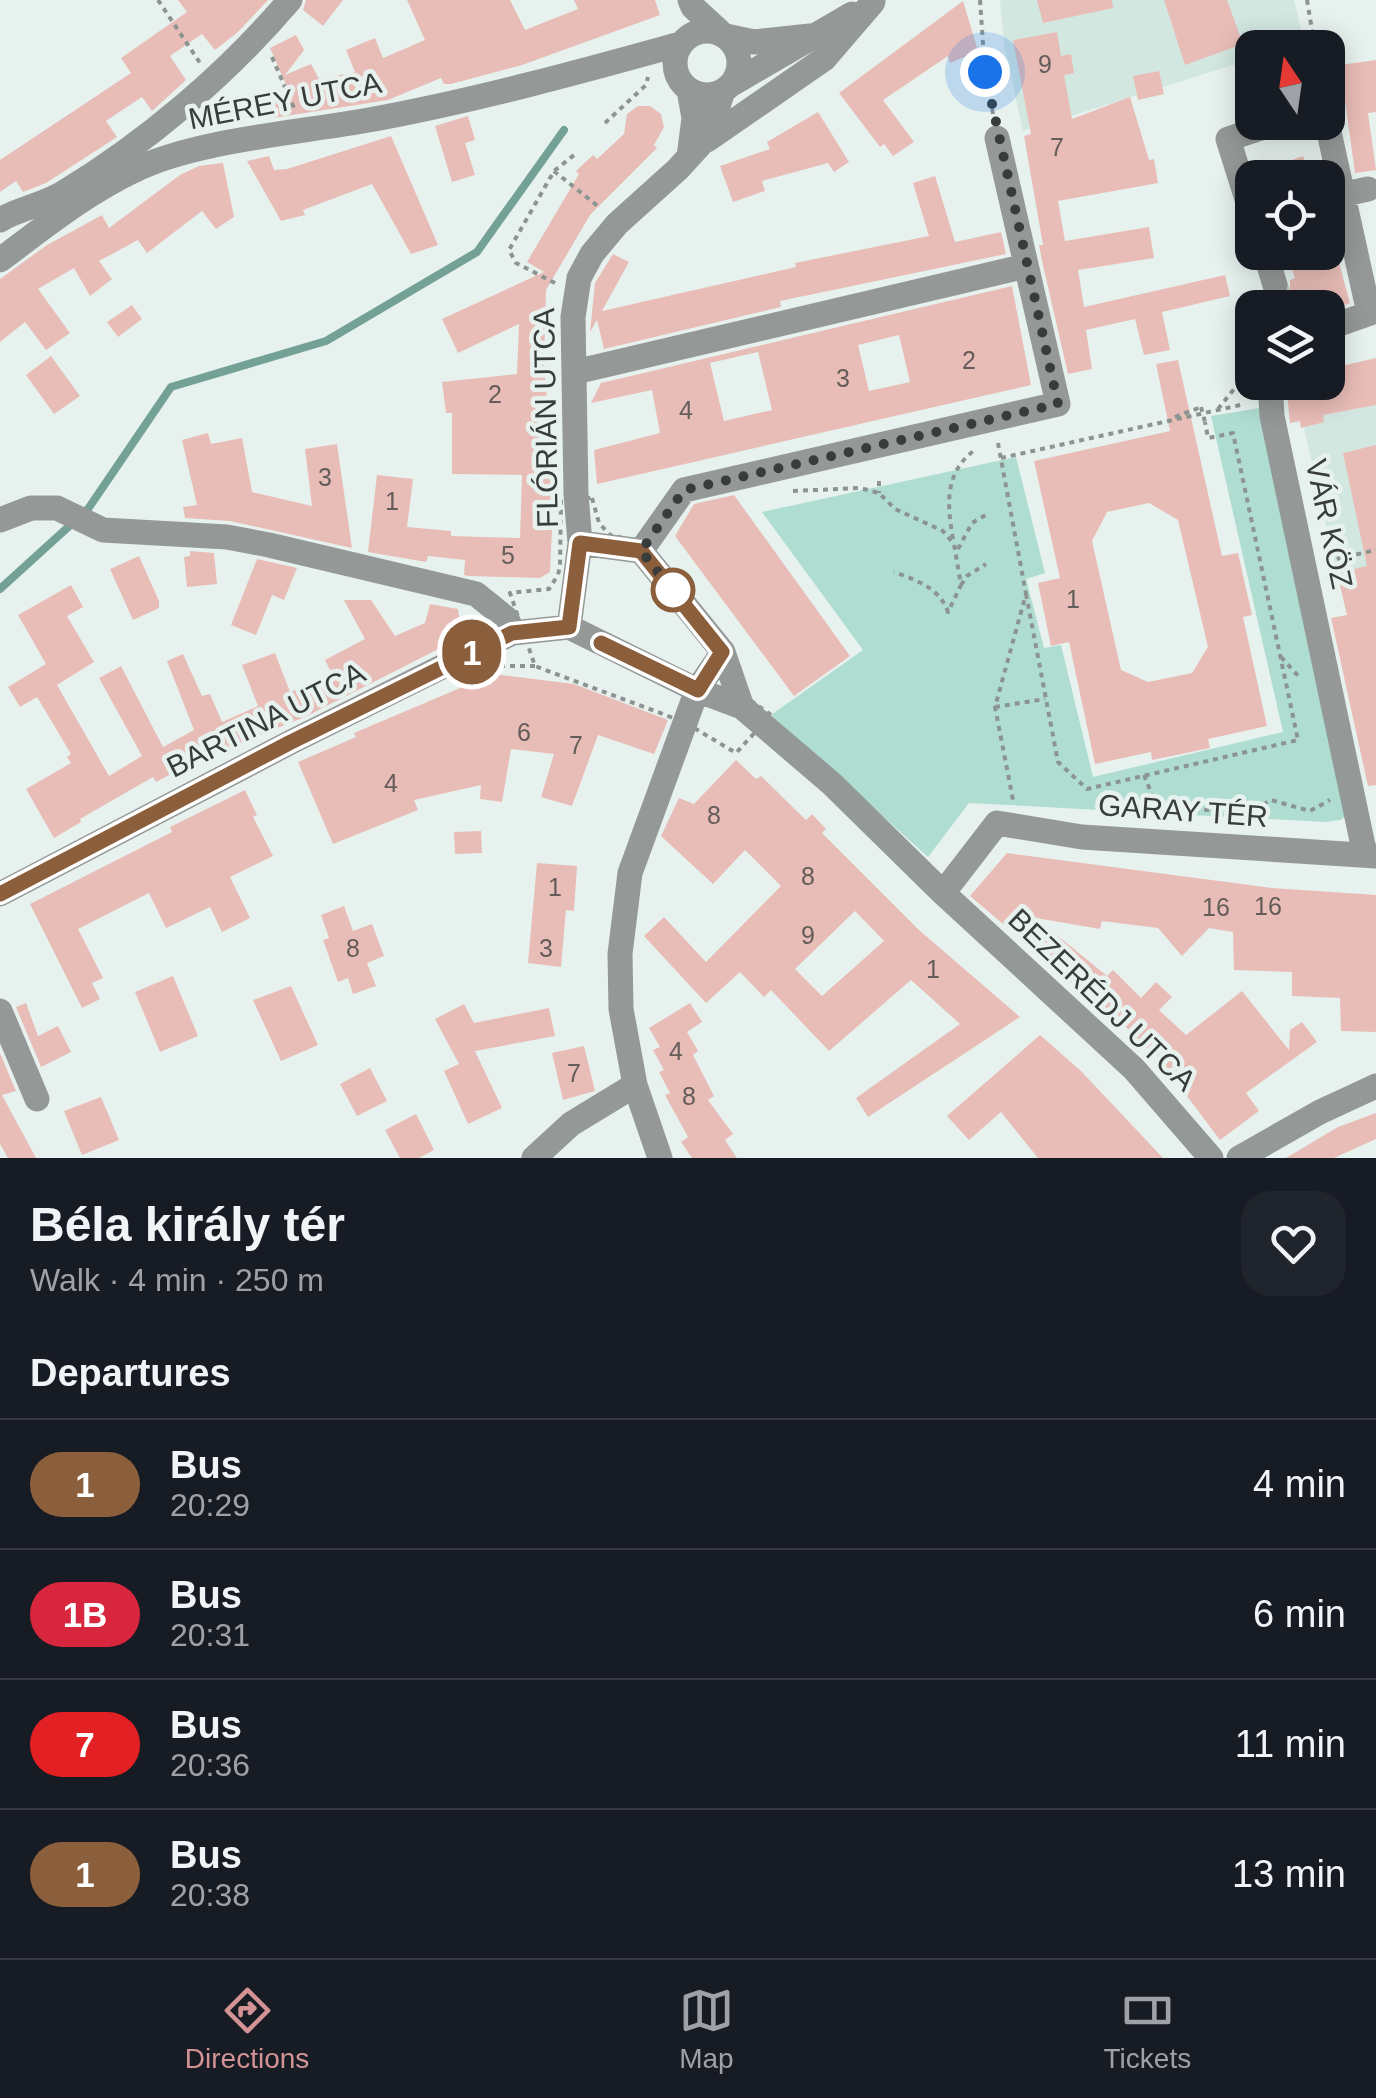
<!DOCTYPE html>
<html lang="en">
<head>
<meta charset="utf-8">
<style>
  body { margin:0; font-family:Helvetica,sans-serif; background:#20242c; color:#f1f3f6; height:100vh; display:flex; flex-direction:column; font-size:38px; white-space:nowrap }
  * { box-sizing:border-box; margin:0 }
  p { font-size:32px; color:#9ea1a6 }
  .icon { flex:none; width:55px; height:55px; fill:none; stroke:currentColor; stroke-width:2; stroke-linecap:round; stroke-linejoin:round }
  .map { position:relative; height:1158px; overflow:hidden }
  .sheet { display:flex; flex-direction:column; background:#171b24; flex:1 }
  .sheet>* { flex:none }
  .badge { padding:0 20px; border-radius:32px; font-size:35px; line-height:65px }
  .needle { width:65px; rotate:347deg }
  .controls { position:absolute; left:1235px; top:30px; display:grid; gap:20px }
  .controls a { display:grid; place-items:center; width:110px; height:110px; border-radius:20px; background:#171b24; box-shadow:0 5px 25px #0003; font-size:50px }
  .you { position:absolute; width:50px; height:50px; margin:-25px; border:8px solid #fff; border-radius:50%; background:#1a73e8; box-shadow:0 0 0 15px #1a73e833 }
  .map>.badge { position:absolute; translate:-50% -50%; box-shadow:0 0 0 5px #fff }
  h2 { padding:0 30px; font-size:38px; line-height:90px }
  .round { display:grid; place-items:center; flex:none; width:105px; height:105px; border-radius:30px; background:#20242c }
  .overview { display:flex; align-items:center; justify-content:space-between; height:170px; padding:0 30px }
  h1 { font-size:48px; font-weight:700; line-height:75px }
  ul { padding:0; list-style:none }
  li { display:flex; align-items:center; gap:30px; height:130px; padding:0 30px; border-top:2px solid #363941 }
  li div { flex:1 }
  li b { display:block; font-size:38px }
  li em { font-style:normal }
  li .badge { min-width:110px; font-weight:700; text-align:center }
  .menu { display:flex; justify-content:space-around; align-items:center; height:140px; border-top:2px solid #363941; background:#171b24; font-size:28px; color:#9ea1a6 }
  .menu a { display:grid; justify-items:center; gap:5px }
  .menu .selected { color:#d39395 }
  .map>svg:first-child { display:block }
  .built { fill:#d3e7e1 }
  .green { fill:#afddd1 }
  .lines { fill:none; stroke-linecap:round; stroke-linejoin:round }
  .stream { stroke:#73a195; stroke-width:8 }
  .building { fill:#e9bdb7; fill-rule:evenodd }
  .minor-tunnel { stroke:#c4cecb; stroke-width:25; stroke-dasharray:25 12; stroke-linecap:butt }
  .path { stroke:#8c9492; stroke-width:4; stroke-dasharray:5 5; stroke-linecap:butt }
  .minor { stroke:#949998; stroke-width:25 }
  .path-bridge { stroke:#8c9492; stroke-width:4; stroke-dasharray:5 5; stroke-linecap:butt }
  .line-casing { stroke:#fff; stroke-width:22 }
  .line { stroke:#8b5e3c; stroke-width:15 }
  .walk { stroke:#383c3b; stroke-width:10; stroke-dasharray:0 18 }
  .stop-dot { fill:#fff; stroke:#8b5e3c; stroke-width:5 }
  .labels { text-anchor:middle; stroke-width:9; stroke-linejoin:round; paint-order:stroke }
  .number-label { font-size:25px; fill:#645c5a }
  .street-label { font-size:30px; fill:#383c3b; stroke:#e7f2ef }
</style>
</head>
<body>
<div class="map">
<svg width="1376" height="1158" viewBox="0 0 1376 1158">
  <rect width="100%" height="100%" fill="#e7f2ef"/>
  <path class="built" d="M1000 0H1294L1304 42 1288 47 1252 48V59L1023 131 1004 44Z
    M1376 405V565L1337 573 1302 419Z"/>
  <path class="green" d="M1260 408 1348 814 1341 820 1325 822 969 803 928 857 771 715 863 650 762 512 1016 457 1045 573 1026 579 1044 648 1061 645 1093 777 1283 732 1211 416Z"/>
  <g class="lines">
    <path class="stream" d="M0 589 88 509 171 387 326 341 477 252 564 130"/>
  </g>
  <path class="building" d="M178 0H268L238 32 215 50 202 34 170 56 186 80 152 111 142 97 106 121 117 137 46 183 23 192 16 181 0 192V160L131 73 121 58 187 12Z
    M306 0H343L323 26 303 10Z
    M407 0H510L525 30 578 9 574 0H655L660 15 522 65 451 84H444L441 78 388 100 254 121 250 102 290 94 270 48 296 35 304 50 285 75 311 64 319 79 355 72 346 50 375 38 383 58 425 40Z
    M1037 0H1112L1113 8 1043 23Z
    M1164 0H1227L1243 44 1185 65Z
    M963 1 978 51 950 63 948 56 883 100 914 142 893 156 884 144 880 147 839 93Z
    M1057 32 1061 56 1071 54 1074 73 1064 75 1072 119 1130 97 1149 160 1154 159 1158 183 1058 201 1065 241 1149 227 1154 258 1078 270 1084 307 1225 275 1230 296 1162 312 1170 350 1144 355 1135 319 1086 330 1092 369 1068 374 1042 261 1039 245H1043L1024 136 1031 134 1013 40Z
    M1376 60V112L1368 113 1376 170 1355 173 1340 65Z
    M1159 71 1164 94 1138 100 1133 76Z
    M638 106H650L661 114 664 127 654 145 657 148 590 215 546 290 544 364 554 487 550 572 540 578 469 576 464 575 465 560 428 556 426 562 368 552 377 475 413 479 407 527 451 531V536L520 538 522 475 452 474V413H446L442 382 517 374 519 324 458 353 442 319 544 272 527 262 579 174 576 171 593 155 597 159 624 134 627 114Z
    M818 112 849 162 834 172 828 163 762 181 765 191 733 202 720 166 770 149 767 142Z
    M468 116 475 140 465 143 475 175 452 182 435 126Z
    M391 136 438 245 411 254 372 184 303 210 305 215 281 221 247 161 269 156 274 170 287 169Z
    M1303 156 1310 178H1257L1256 173Z
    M223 163 234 217 216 229 202 211 147 253 138 240 99 261 112 279 90 296 74 268 38 289 70 333 46 350 25 322 0 342V279L47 245 102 215 109 228 180 175 199 166Z
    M935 176 955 242 1001 232 1006 254 780 301 781 307 604 349 597 320 590 332 595 283 613 254 629 262 602 311 796 267 795 263 929 236 913 183Z
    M1286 252H1336L1350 303 1328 311V308H1262L1257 292 1260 291 1270 300 1279 301 1290 290V280L1295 278Z
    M1012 286 1031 385 597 484 594 450 660 433 652 390 591 403 601 383ZM899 335 910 382 869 391 858 345ZM758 352 772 410 724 421 710 363Z
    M132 305 142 319 118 337 107 322Z
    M51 356 80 396 54 414 26 375Z
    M1376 358V405L1323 415 1324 422 1301 428 1300 421 1290 423 1286 382H1328V369Z
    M1178 360 1222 556 1238 553 1252 615 1243 617 1267 726 1208 739 1210 748 1152 760 1151 752 1095 764 1069 642 1051 646 1038 583 1060 578 1034 461 1170 431 1156 364ZM1149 503 1178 520 1208 647 1192 673 1148 682 1121 670 1092 541 1107 512Z
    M208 433 211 444 242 438 252 492 312 506 305 449 337 444 352 548 230 521 185 518 183 507 197 505 182 440Z
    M1376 445V785L1368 786 1331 618 1347 615 1337 573 1367 566 1343 453Z
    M734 495 850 656 794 696 675 536 694 504Z
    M190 551 214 553 217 584 187 587 184 557 190 556Z
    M139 556 159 601V608L133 620 110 569Z
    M257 559 297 568 284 600 272 595 256 635 231 625Z
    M71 585 83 607 67 616 94 662 57 685 109 776 142 756 99 678 121 666 163 747 194 730 167 661 183 654 202 696 210 694 222 722 258 706 242 665 275 653 290 692 333 676 325 660 365 639 344 600H371L395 636 425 623 430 604 458 609 462 637 305 717 196 761 156 782 153 777 80 819 81 822 54 838 26 789 71 763 67 757 71 754 37 697 20 707 8 687 46 664 18 615Z
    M493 674 574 684 668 720 654 754 598 735 572 806 541 797 554 754 511 749 502 802 480 799 481 785 414 800 418 810 333 844 298 762 356 737 354 733Z
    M736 760 756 779 761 776 806 820 812 814 826 829 822 833 919 930 1020 1017 868 1117 856 1098 960 1024 911 980 829 1051 771 990 764 997 740 972 706 1003 644 936 664 917 706 962 781 886 745 850 713 884 661 836 679 798 694 804ZM855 911 884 941 822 996 795 969Z
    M245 790 257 815 253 817 273 856 230 877 250 918 222 932 210 907 166 928 149 893 78 929 103 978 92 983 100 999 82 1008 30 904 172 832 170 827Z
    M481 831 482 853 455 854 454 832Z
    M1007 853 1272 888 1376 895V1032L1341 1031 1340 998 1292 996V972L1234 970 1233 932 1209 928 1182 956 1158 928 1102 921 1100 929 1036 918 1107 976 1113 970 1141 998 1156 982 1172 997 1159 1010 1186 1035 1242 991 1289 1050 1290 1030 1302 1022 1317 1042 1246 1093 1259 1111 1220 1140 1159 1059 1080 983 1077 987 970 896Z
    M537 863 577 866 574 911 566 910 561 967 528 963Z
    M344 906 353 931 372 924 384 956 367 963 376 986 353 994 348 978 338 982 323 940 329 938 321 915Z
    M173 976 198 1036 160 1052 135 992Z
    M291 986 318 1045 281 1061 253 1000Z
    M26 1003 38 1036 58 1026 71 1052 41 1067 16 1007Z
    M690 1003 702 1022 687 1032 698 1051 693 1055 714 1096 708 1100 733 1134 725 1140 737 1158H692L681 1142 688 1137 665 1095 670 1093 659 1072 664 1070 653 1050 660 1047 649 1028Z
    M464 1004 474 1023 549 1008 555 1036 475 1051 502 1108 468 1124 444 1071 459 1064 435 1019Z
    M1040 1035 1081 1071 1163 1158H1038L1001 1112 969 1140 947 1116Z
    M584 1046 595 1091 563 1100 552 1053Z
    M0 1053 16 1091 2 1095 36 1158H8L0 1144Z
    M370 1068 387 1101 357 1116 340 1084Z
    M101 1097 119 1140 82 1155 64 1111Z
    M1376 1113V1139L1334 1158H1286L1338 1127Z
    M416 1114 434 1150 419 1158H400L385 1130Z"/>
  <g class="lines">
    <path class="minor-tunnel" d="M1275 285 1283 308"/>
    <path class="path" d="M158 0 200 63
      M980 0 985 72 993 114
      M1307 0 1315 48
      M272 57 294 108
      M605 123 646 85 648 77
      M554 171 599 207
      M555 283 516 263 509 250 554 171 574 155
      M1218 409 1246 374
      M1175 417 1201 407
      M998 443 1026 594 995 707 1013 800
      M1001 458 1245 404
      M879 481V493
      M793 491 860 488 879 493 895 509 943 531 954 544 961 585 948 612C940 588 916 580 894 572
      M592 498 599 523 610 535 645 543 731 648 750 700 771 715 736 753 684 722 535 666 510 593 549 589 558 575 560 566 561 499Z
      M953 539C947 504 944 472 976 449
      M958 549 972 523 989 513
      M1327 561 1376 550
      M961 585 967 576 986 564
      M1026 594 1058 762 1087 789 1298 740 1233 433 1208 438 1205 422
      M1281 657 1301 679
      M500 666H535
      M995 707 1045 699
      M1144 775 1155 802 1179 811 1257 808 1271 800 1310 811 1330 800"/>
    <path class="minor" d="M690 0 693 7 720 32
      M675 63a32 32 0 1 1 64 0a32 32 0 1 1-64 0Z
      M726 36 754 42 810 36
      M732 84 852 14
      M1329 132 1369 313
      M707 140 824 59 873 2
      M689 157 694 118 689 90
      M1341 195 1368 189
      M1252 215 1228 139 1279 122
      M0 220C18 209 43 205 63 193 147 142 226 75 290 0
      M1265 252 1275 285
      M0 260C43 228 85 194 133 171 192 141 295 133 363 121 469 102 576 73 680 44
      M1328 328 1376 311
      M575 372 1026 266
      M1270 382 1272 416 1365 855
      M0 520 31 508H57L103 530 227 537 269 545 476 594 507 619 513 633
      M580 543 641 551 723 652 742 707
      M641 551 684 490 1058 404 997 138
      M569 627 697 690 742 707 832 784 943 893 1134 1069 1211 1158
      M569 627 580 543 576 494 573 317 579 278 592 254 617 224 678 169 708 136 723 91
      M943 893 997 823 1082 837 1376 856
      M0 894 291 742 476 650 513 633 569 627
      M0 1011 37 1099
      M534 1158 571 1124 635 1085
      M660 1158 635 1085 621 1009 620 954 630 873 697 690 723 652
      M1239 1158 1320 1112 1376 1086"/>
    <path class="path-bridge" d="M1201 407 1205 422"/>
  </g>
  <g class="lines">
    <g class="line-casing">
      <path id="line" d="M0 894 291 742 512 633 569 627 580 543 641 551 722 652 698 690 601 643"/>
    </g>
    <use href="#line" class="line"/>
    <path class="walk" d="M673 590 682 602 641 551 684 490 1058 404 985 72"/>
  </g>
  <circle class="stop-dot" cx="673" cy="590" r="20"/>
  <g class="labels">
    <g class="number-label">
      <text x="1045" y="73">9</text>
      <text x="1057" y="156">7</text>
      <text x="969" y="369">2</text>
      <text x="843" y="387">3</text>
      <text x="495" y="403">2</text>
      <text x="686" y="419">4</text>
      <text x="325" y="486">3</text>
      <text x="392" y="510">1</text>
      <text x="508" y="564">5</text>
      <text x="1073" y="608">1</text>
      <text x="524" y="741">6</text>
      <text x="576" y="754">7</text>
      <text x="391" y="792">4</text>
      <text x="714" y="824">8</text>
      <text x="808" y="885">8</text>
      <text x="555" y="896">1</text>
      <text x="1268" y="915">16</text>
      <text x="1216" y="916">16</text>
      <text x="808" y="944">9</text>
      <text x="353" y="957">8</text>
      <text x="546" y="957">3</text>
      <text x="933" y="978">1</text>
      <text x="676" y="1060">4</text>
      <text x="574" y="1082">7</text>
      <text x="689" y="1105">8</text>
    </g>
    <g class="street-label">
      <text transform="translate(285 101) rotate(-11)" y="10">MÉREY UTCA</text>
      <text transform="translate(546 418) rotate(-91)" y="10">FLÓRIÁN UTCA</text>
      <text transform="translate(1329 524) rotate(78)" y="10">VÁR KÖZ</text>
      <text transform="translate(266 720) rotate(-27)" y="10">BARTINA UTCA</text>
      <text transform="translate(1183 811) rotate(4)" y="10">GARAY TÉR</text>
      <text transform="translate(1102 1000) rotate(44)" y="10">BEZERÉDJ UTCA</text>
    </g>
  </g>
</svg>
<div class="controls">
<a><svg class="needle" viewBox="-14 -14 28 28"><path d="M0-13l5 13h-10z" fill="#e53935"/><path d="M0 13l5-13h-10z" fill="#9ea1a6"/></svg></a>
<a><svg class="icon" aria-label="locate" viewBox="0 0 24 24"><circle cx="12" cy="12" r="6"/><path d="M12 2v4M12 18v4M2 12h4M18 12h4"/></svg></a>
<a><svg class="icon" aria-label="layers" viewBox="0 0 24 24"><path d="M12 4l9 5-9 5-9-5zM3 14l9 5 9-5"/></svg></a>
</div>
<div class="you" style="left:985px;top:72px"></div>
<b class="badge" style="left:472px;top:652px;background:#8b5e3c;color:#fff">1</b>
</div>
<section class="sheet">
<div class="overview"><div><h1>Béla király tér</h1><p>Walk · 4 min · 250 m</p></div><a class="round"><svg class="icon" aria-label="heart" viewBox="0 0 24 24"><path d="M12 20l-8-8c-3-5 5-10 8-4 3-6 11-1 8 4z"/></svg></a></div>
<h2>Departures</h2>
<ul>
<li><span class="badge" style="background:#8b5e3c;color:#fff">1</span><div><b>Bus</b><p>20:29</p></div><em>4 min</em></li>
<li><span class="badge" style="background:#d7263d;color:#fff">1B</span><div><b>Bus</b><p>20:31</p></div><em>6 min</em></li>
<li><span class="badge" style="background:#e32124;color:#fff">7</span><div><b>Bus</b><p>20:36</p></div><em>11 min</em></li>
<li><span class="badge" style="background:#8b5e3c;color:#fff">1</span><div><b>Bus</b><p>20:38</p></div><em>13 min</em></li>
</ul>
</section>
<nav class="menu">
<a class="selected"><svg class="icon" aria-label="directions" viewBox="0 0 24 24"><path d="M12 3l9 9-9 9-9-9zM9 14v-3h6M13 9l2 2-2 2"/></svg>Directions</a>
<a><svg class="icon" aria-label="map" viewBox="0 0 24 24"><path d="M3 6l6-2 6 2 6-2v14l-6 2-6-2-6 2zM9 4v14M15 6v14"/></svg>Map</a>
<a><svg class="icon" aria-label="tickets" viewBox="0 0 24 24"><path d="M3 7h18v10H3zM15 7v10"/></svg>Tickets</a>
</nav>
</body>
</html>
